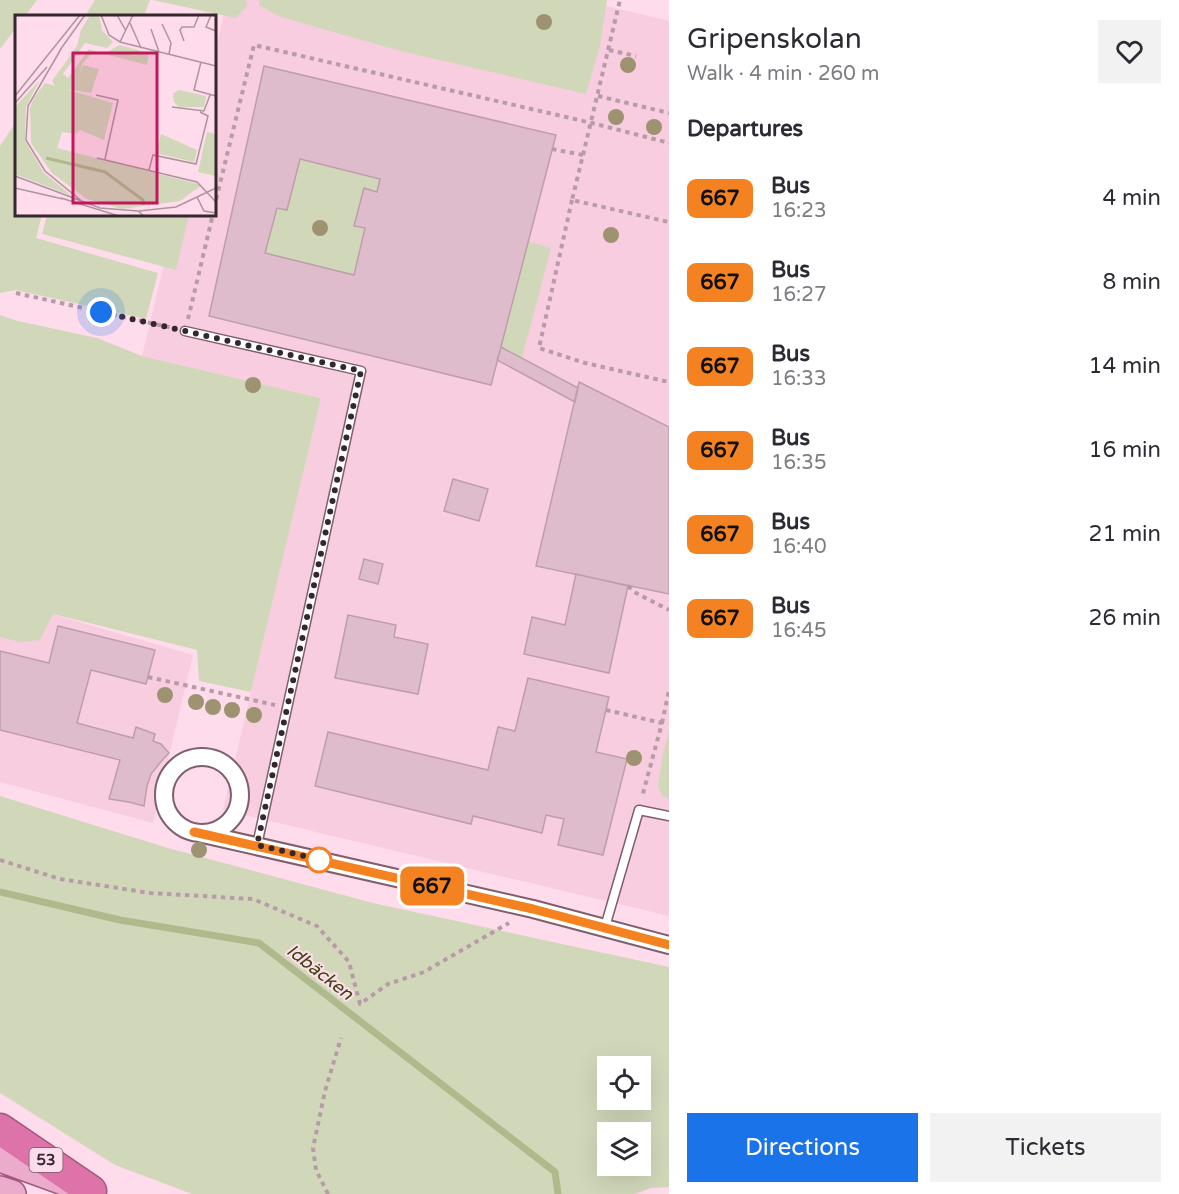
<!DOCTYPE html>
<html lang="en">
<head>
<meta charset="utf-8">
<style>
  body { margin:0; font-family:"Varela Round",sans-serif; background:#f2f2f3; color:#2b2b33; height:100vh; display:flex; flex-direction:column; font-size:22px; white-space:nowrap }
  * { box-sizing:border-box; margin:0 }
  p { font-size:20px; color:#7c7c81 }
  .icon { flex:none; width:33px; height:33px; fill:none; stroke:currentColor; stroke-width:2; stroke-linecap:round; stroke-linejoin:round }
  .map { position:relative; flex:1; overflow:hidden }
  .side { display:flex; flex-direction:column; background:#fff; width:510px }
  .side>* { flex:none }
  .badge { padding:0 12px; border-radius:9px; font-size:21px; line-height:39px }
  .fabs { position:absolute; left:597px; top:1056px; display:grid; gap:12px }
  .fabs a { display:grid; place-items:center; width:54px; height:54px; border-radius:0px; background:#fff; box-shadow:0 6px 24px #0002; font-size:30px }
  .you { position:absolute; width:30px; height:30px; margin:-15px; border:4px solid #fff; border-radius:50%; background:#1a73e8; box-shadow:0 0 0 9px #1a73e833 }
  .map>.badge { position:absolute; translate:-50% -50%; box-shadow:0 0 0 3px #fff }
  h2 { padding:0 18px; font-size:22px; line-height:54px }
  .round { display:grid; place-items:center; flex:none; width:63px; height:63px; border-radius:0px; background:#f2f2f3 }
  .headline { display:flex; align-items:center; justify-content:space-between; height:102px; padding:0 18px }
  h1 { font-size:28px; font-weight:600; line-height:45px }
  .action { display:flex; gap:12px; margin-top:auto; padding:12px 18px }
  .action a { flex:1; height:69px; border-radius:0px; background:#1a73e8; color:#fff; font-size:24px; font-weight:600; line-height:69px; text-align:center }
  .action a+a { background:#f2f2f3; color:#2b2b33 }
  ul { padding:0; list-style:none }
  li { display:flex; align-items:center; gap:18px; height:84px; padding:0 18px }
  li div { flex:1 }
  li b { display:block; font-size:22px }
  li em { font-style:normal }
  li .badge { min-width:66px; font-weight:700; text-align:center }
  main { display:flex; flex:1; min-height:0 }
  .map>svg:first-child { display:block }
  .built { fill:#f8cddf }
  .green { fill:#d1d8ba; fill-rule:evenodd }
  .lines { fill:none; stroke-linecap:round; stroke-linejoin:round }
  .stream { stroke:#afb98b; stroke-width:7 }
  .building { fill:#debccb; stroke:#bf9eac; stroke-width:1.5; fill-rule:evenodd }
  .lane-casing { stroke:#7d5f6d; stroke-width:11 }
  .street-casing { stroke:#7d5f6d; stroke-width:20 }
  .primary-casing { stroke:#a2587d; stroke-width:30 }
  .highway-casing { stroke:#a2587d; stroke-width:33 }
  .path { stroke:#b79ca8; stroke-width:4; stroke-dasharray:4.5 4.5; stroke-linecap:butt }
  .lane { stroke:#fff; stroke-width:8 }
  .street { stroke:#fff; stroke-width:16 }
  .primary { stroke:#ebabcb; stroke-width:27 }
  .highway { stroke:#dd73a8; stroke-width:30 }
  .tree { fill:#9d9371 }
  .line-casing { stroke:#fff; stroke-width:14 }
  .line { stroke:#f58220; stroke-width:9 }
  .walk { stroke:#34272d; stroke-width:6; stroke-dasharray:0 10.8 }
  .stop-dot { fill:#fff; stroke:#f58220; stroke-width:3 }
  .labels { text-anchor:middle; stroke-width:4.5; stroke-linejoin:round; paint-order:stroke }
  .shield { fill:#ffdceb; stroke:#715d66; stroke-width:1.5 }
  .shield-label { font-size:15px; font-weight:bold; fill:#34272d }
  .water-label { font-size:18px; font-style:italic; fill:#3b430d; stroke:#ffdceb }
  .inset-river { fill:none; stroke:#afb98b; stroke-width:3 }
  .inset-road { fill:none; stroke:#ae949f; stroke-width:1.5 }
  .view { fill:#c2185b; fill-opacity:0.15; stroke:#c2185b; stroke-width:3 }
  .inset-edge { fill:none; stroke:#34272d; stroke-width:3 }
</style>
</head>
<body>
<main>
<div class="map">
<svg width="669" height="1194" viewBox="0 0 669 1194">
  <rect width="100%" height="100%" fill="#ffdceb"/>
  <path class="built" d="M227 0H582L669 21V916L223 810 321 398 142 356 176 215 214 214 215 53Z
    M0 599 193 655 153 823 0 782Z"/>
  <path class="green" d="M0 0H37L25 16H16V28L0 49Z
    M95 0H150L144 16H85Z
    M152 0H245L248 4 236 18Z
    M259 0H607L600 46 586 94 405 52 347 36 278 16 259 5Z
    M16 122V214L42 215 36 238 158 273 146 319 16 290 0 293V146Z
    M300 159 380 179 377 192 364 188 354 226 365 228 354 275 265 253 277 208 287 210Z
    M47 215V214L189 215 176 270 42 234Z
    M528 241 551 248 522 358 501 347Z
    M0 315 18 321 97 338 142 356 321 398 251 692 199 681 197 650 53 614 40 640 20 642 0 637Z
    M669 731V798L662 796 658 786 663 754Z
    M0 796 168 848 373 903 669 967V1187L651 1188 635 1194H192L115 1165 0 1093ZM608 1066H640V1100H608ZM608 1132H640V1166H608Z"/>
  <g class="lines">
    <path class="stream" d="M0 892 120 920 259 943 555 1172 558 1194"/>
  </g>
  <path class="building" d="M264 66 556 135 491 385 209 316ZM300 159 380 179 377 192 364 188 354 226 365 228 354 275 265 253 277 208 287 210Z
    M501 347 578 388 575 402 497 360Z
    M579 382 669 427V594L536 566Z
    M453 479 488 489 479 521 444 511Z
    M364 559 383 564 378 584 359 579Z
    M576 574 628 586 609 673 524 654 532 617 565 625Z
    M348 615 396 625 394 637 428 644 418 694 335 678Z
    M58 626 155 650 146 684 91 670 77 723 133 738 136 727 155 734 153 741 161 744 169 753 164 758 151 774 147 786 144 806 129 802 109 799 120 760 0 730V651L49 663Z
    M528 678 609 697 596 752 627 759 603 855 558 845 564 819 546 815 542 833 473 816 471 824 315 786 328 732 488 770 498 727 515 731Z"/>
  <g class="lines">
    <g class="lane-casing">
      <path id="lane" d="M185 331 361 371 257 845
        M605 927 639 810 669 816"/>
    </g>
    <g class="street-casing">
      <path id="street" d="M164 795a38 38 0 1 1 76 0a38 38 0 1 1-76 0Z
        M194 832 533 909 669 945"/>
    </g>
    <g class="primary-casing">
      <path id="primary" d="M0 1158 69 1183
        M0 1190 12 1194"/>
    </g>
    <g class="highway-casing">
      <path id="highway" d="M0 1129 91 1191"/>
    </g>
    <path class="path" d="M609 50 636 56
      M598 96 669 113
      M552 149 583 155 572 200 669 222
      M583 155 620 0
      M572 200 539 348 585 363 669 382
      M214 208 254 45 592 123 669 143
      M16 293 173 328
      M188 319 213 214
      M628 586 636 593 669 610
      M148 677 275 705
      M606 710 662 723 642 797
      M662 723 669 690
      M0 860 60 879 150 893 253 899 317 926 349 962 360 1004 388 984 424 972 509 923
      M328 1194 316 1170 313 1148 325 1091 341 1038"/>
    <use href="#lane" class="lane"/>
    <use href="#street" class="street"/>
    <use href="#primary" class="primary"/>
    <use href="#highway" class="highway"/>
  </g>
  <g class="tree">
    <circle cx="544" cy="22" r="8"/>
    <circle cx="628" cy="65" r="8"/>
    <circle cx="616" cy="117" r="8"/>
    <circle cx="654" cy="127" r="8"/>
    <circle cx="320" cy="228" r="8"/>
    <circle cx="611" cy="235" r="8"/>
    <circle cx="253" cy="385" r="8"/>
    <circle cx="165" cy="695" r="8"/>
    <circle cx="196" cy="702" r="8"/>
    <circle cx="213" cy="707" r="8"/>
    <circle cx="232" cy="710" r="8"/>
    <circle cx="254" cy="715" r="8"/>
    <circle cx="634" cy="758" r="8"/>
    <circle cx="199" cy="850" r="8"/>
  </g>
  <g class="lines">
    <g class="line-casing">
      <path id="line" d="M194 832 533 909 669 945"/>
    </g>
    <use href="#line" class="line"/>
    <path class="walk" d="M101 312 361 371 257 845 326 861 319 860"/>
  </g>
  <circle class="stop-dot" cx="319" cy="860" r="12"/>
  <g class="labels">
    <rect class="shield" x="29.5" y="1148" width="33" height="24" rx="4.5"/>
    <g class="shield-label">
      <text x="46" y="1165">53</text>
    </g>
    <g class="water-label">
      <text transform="translate(320 972) rotate(38)" y="6">Idbäcken</text>
    </g>
  </g>
  <g transform="translate(15 15)">
    <rect width="201" height="201" fill="#ffdceb"/>
    <path d="M75 0H84L87 15 98 27 92 33 70 28 48 59 53 63 74 34 89 39 77 38 67 49 65 58 68 50 84 54 76 78 50 74 98 88 89 125 65 115 61 119 47 117 42 133 187 170 165 186 107 194 72 184 37 158 16 128 15 93 19 83 30 68 40 71 37 66 62 31 66 15ZM104 30 134 38 132 50 90 39ZM24 66 11 92 10 126 29 158 57 181 0 159V92ZM164 75 191 81 189 92H164L159 87 158 79ZM192 117 201 119V161L183 157ZM146 119 182 135 179 147 141 138Z" fill="#d1d8ba"/>
    <path class="inset-river" d="M31 143 90 157 128 185V190"/>
    <path class="inset-road" d="M86 0 94 20 105 27 201 51M102 0 111 16M196 0 191 12 201 16M115 8 126 33M147 9 156 28 154 39M136 14 144 37M169 26 165 15 167 12H179L184 0M105 27 118 0M46 34 13 91 11 125 30 156 69 188M45 35 70 0M186 47 179 75 201 81M81 80 103 85 90 144M0 81 65 0M0 88 32 52M157 92 189 96 195 80M82 143 182 167 201 187M134 155 138 140 181 149 193 101 185 97M0 161 85 193 123 196 129 201M0 173 48 184M182 182 189 196 201 198M46 183 104 201M124 196 161 192 201 173"/>
    <path class="view" d="M58 38H142V188H58Z"/>
    <rect width="201" height="201" class="inset-edge"/>
  </g>
</svg>
<div class="fabs">
<a><svg class="icon" aria-label="locate" viewBox="0 0 24 24"><circle cx="12" cy="12" r="6"/><path d="M12 2v4M12 18v4M2 12h4M18 12h4"/></svg></a>
<a><svg class="icon" aria-label="layers" viewBox="0 0 24 24"><path d="M12 4l9 5-9 5-9-5zM3 14l9 5 9-5"/></svg></a>
</div>
<div class="you" style="left:101px;top:312px"></div>
<b class="badge" style="left:432px;top:886px;background:#f58220;color:#111">667</b>
</div>
<section class="side">
<div class="headline"><div><h1>Gripenskolan</h1><p>Walk · 4 min · 260 m</p></div><a class="round"><svg class="icon" aria-label="heart" viewBox="0 0 24 24"><path d="M12 20l-8-8c-3-5 5-10 8-4 3-6 11-1 8 4z"/></svg></a></div>
<h2>Departures</h2>
<ul>
<li><span class="badge" style="background:#f58220;color:#111">667</span><div><b>Bus</b><p>16:23</p></div><em>4 min</em></li>
<li><span class="badge" style="background:#f58220;color:#111">667</span><div><b>Bus</b><p>16:27</p></div><em>8 min</em></li>
<li><span class="badge" style="background:#f58220;color:#111">667</span><div><b>Bus</b><p>16:33</p></div><em>14 min</em></li>
<li><span class="badge" style="background:#f58220;color:#111">667</span><div><b>Bus</b><p>16:35</p></div><em>16 min</em></li>
<li><span class="badge" style="background:#f58220;color:#111">667</span><div><b>Bus</b><p>16:40</p></div><em>21 min</em></li>
<li><span class="badge" style="background:#f58220;color:#111">667</span><div><b>Bus</b><p>16:45</p></div><em>26 min</em></li>
</ul>
<div class="action"><a>Directions</a><a>Tickets</a></div>
</section>
</main>
</body>
</html>
